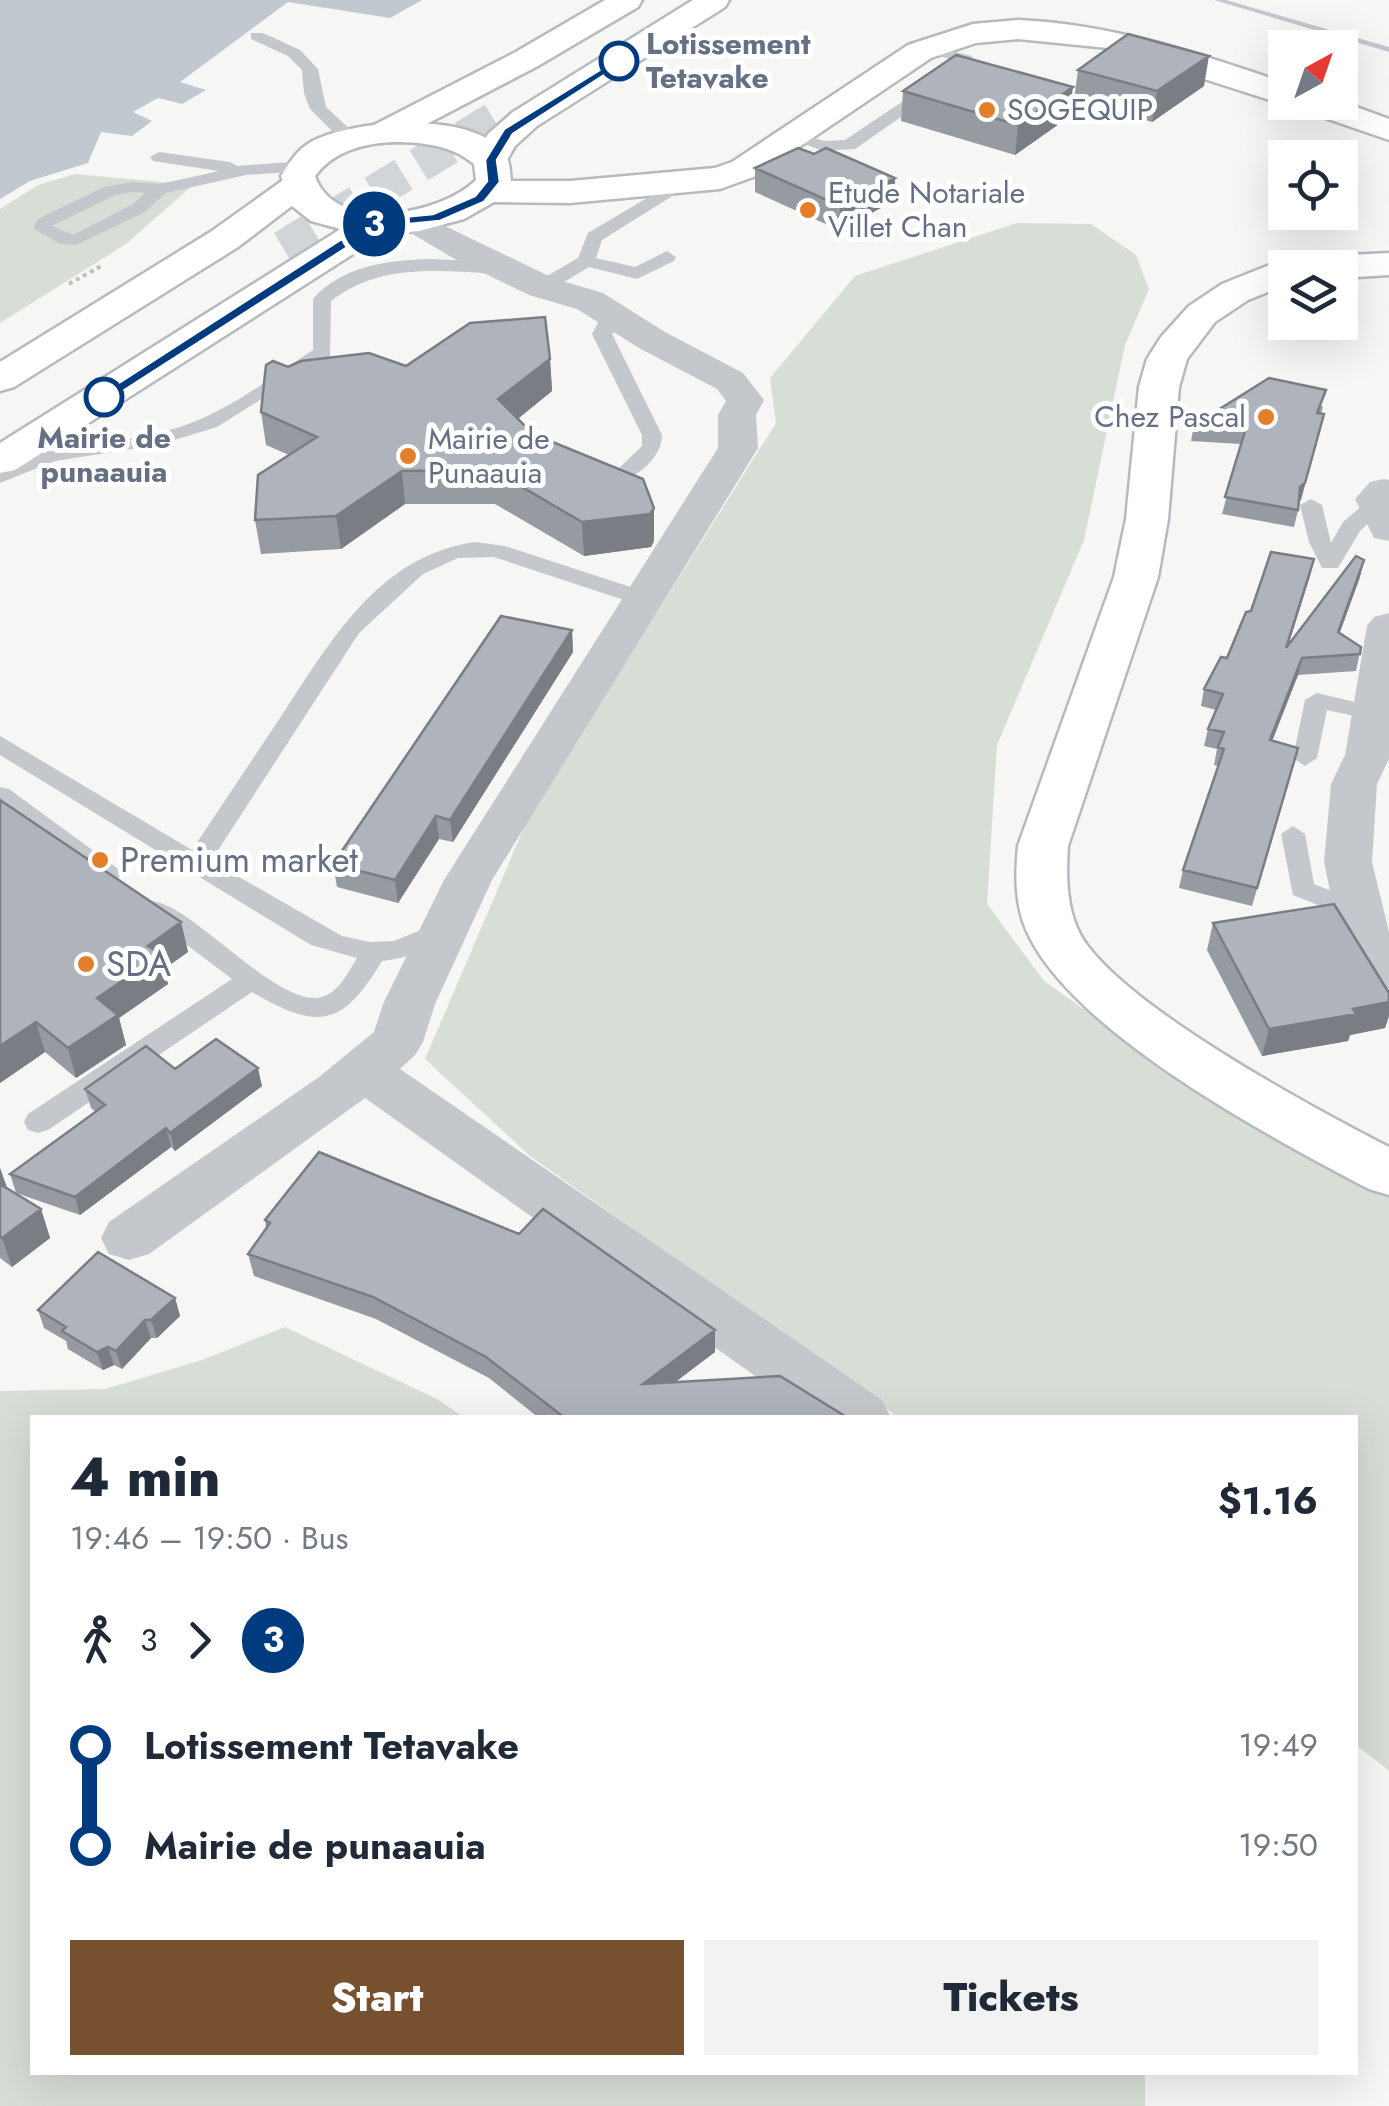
<!DOCTYPE html>
<html lang="en">
<head>
<meta charset="utf-8">
<style>
  body { margin:0; font-family:Jost,sans-serif; background:#f2f2f3; color:#1f2937; height:100vh; display:flex; flex-direction:column; font-size:38px; white-space:nowrap }
  * { box-sizing:border-box; margin:0 }
  p { font-size:32px; color:#747a83 }
  .icon { flex:none; width:55px; height:55px; fill:none; stroke:currentColor; stroke-width:2; stroke-linecap:round; stroke-linejoin:round }
  .map { position:relative; flex:1; overflow:hidden }
  .drawer { position:absolute; left:30px; top:1415px; width:1328px; height:660px; display:flex; flex-direction:column; background:#fff; border-radius:0px; box-shadow:0 10px 40px #0002 }
  .drawer>* { flex:none }
  .badge { padding:0 20px; border-radius:32px; font-size:35px; line-height:65px }
  .needle { width:65px; rotate:40deg }
  .fabs { position:absolute; left:1268px; top:30px; display:grid; gap:20px }
  .fabs a { display:grid; place-items:center; width:90px; height:90px; border-radius:0px; background:#fff; box-shadow:0 10px 40px #0002; font-size:50px }
  .map>.badge { position:absolute; translate:-50% -50%; box-shadow:0 0 0 5px #fff }
  .legs { display:flex; align-items:center; gap:15px; height:110px; padding:0 40px; font-size:32px }
  .legs p { margin-inline-start:auto }
  .overview { display:flex; align-items:center; justify-content:space-between; height:170px; padding:0 40px }
  h1 { font-size:55px; font-weight:800; line-height:75px }
  .primary-button { display:flex; gap:20px; margin-top:auto; padding:20px 40px }
  .primary-button a { flex:1; height:115px; border-radius:0px; background:#775030; color:#fff; font-size:40px; font-weight:800; line-height:115px; text-align:center }
  .primary-button a+a { background:#f2f2f3; color:#1f2937 }
  ul { padding:0 40px; list-style:none }
  li { display:flex; align-items:center; gap:35px; height:100px; font-size:38px }
  li i { display:grid; place-items:center; width:15px; height:100%; margin:0 12px; background:currentColor }
  li i::after { content:''; width:25px; height:25px; margin:-12px; border:8px solid; border-radius:50%; background:#fff }
  li p { margin-inline-start:auto }
  li:first-child i { background:linear-gradient(#0000 50%,currentColor 0) }
  li:last-child i { background:linear-gradient(currentColor 50%,#0000 0) }
  .map>svg:first-child { display:block }
  .green { fill:#d6ded5 }
  .water { fill:#c2c8d0 }
  .lines { fill:none; stroke-linecap:round; stroke-linejoin:round }
  .stream { fill:#c2c8d0; fill-rule:evenodd }
  .primary-tunnel { stroke:#d2d5d8; stroke-width:35; stroke-dasharray:35 18; stroke-linecap:butt }
  .secondary-casing { stroke:#b6bac0; stroke-width:5 }
  .primary-casing { stroke:#b7babf; stroke-width:5 }
  .path { stroke:#bebfc2; stroke-width:4; stroke-dasharray:4 4; stroke-linecap:butt }
  .service { fill:#c4c7cb; fill-rule:evenodd }
  .minor { fill:#c4c7cb; fill-rule:evenodd }
  .secondary { fill:#fff; fill-rule:evenodd }
  .primary { fill:#fff; fill-rule:evenodd }
  .wall { fill:#969ba2 }
  .shaded-wall { fill:#7a7e84 }
  .building { fill:#afb4bc; stroke:#7a7e84; stroke-width:2.5 }
  .line-1 { fill:#003b80; stroke:#fff; stroke-width:2.5 }
  .stop-1-dot { fill:#fff; stroke:#003b80; stroke-width:5 }
  .poi-dot { fill:#e27f28; stroke:#fff; stroke-width:4 }
  .labels { text-anchor:middle; stroke-width:10; stroke-linejoin:round; paint-order:stroke }
  .far-stop-label { font-size:30px; font-weight:bold; fill:#667085; stroke:#fff; text-anchor:start }
  .far-poi-label { font-size:30px; fill:#667085; stroke:#fff; text-anchor:start }
  .poi-label { font-size:35px; fill:#667085; stroke:#fff; text-anchor:start }
</style>
</head>
<body>
<div class="map">
<svg width="1389" height="2106" viewBox="0 0 1389 2106">
  <rect width="100%" height="100%" fill="#f6f7f4"/>
  <path class="green" d="M75 174 193 185 126 244 0 323V209L38 185Z
    M1017 223 1091 224 1136 255 1149 289 1125 345 1084 540 997 745 987 904 1044 981 1246 1124 1389 1198V1771L1355 1744V1418L898 1417 530 1156 425 1059 529 816 776 423 770 378 855 276Z
    M285 1327 439 1400 463 1417 32 1418V2072H1145V2106H0V1391L105 1389 202 1360Z"/>
  <path class="water" d="M0 0H422L390 18 288 2 180 82 206 90 182 104 158 98 133 112 152 121 132 136 101 132 88 163 30 181 0 199Z"/>
  <g class="lines">
    <path class="stream" d="M1214 0H1226L1389 47V52Z"/>
    <path class="primary-tunnel" d="M283 248 508 111"/>
    <g class="secondary-casing">
      <path id="secondary" d="M1018 20C1112 24 1197 53 1285 83V102H1291L1273 101 1108 48 1018 39 976 43 931 58 756 176 720 189 570 203 494 202 464 219 419 231 385 234 352 232 311 221 292 206 281 176C289 163 297 150 311 142 351 119 482 109 507 158 510 164 510 174 511 181H570L715 168 732 162 908 45 973 24ZM400 142C428 143 452 146 474 164L476 180C441 215 335 235 315 176 335 149 369 142 400 142Z
        M1340 101 1389 119V140L1299 109 1295 102Z
        M1389 253V275L1340 278V268H1285V285L1248 300 1215 322 1187 359 1179 387 1168 519 1158 577 1068 846C1066 875 1066 909 1081 936 1123 1006 1313 1108 1389 1147V1195L1369 1189C1270 1137 1078 1035 1029 936 1015 908 1015 877 1018 846L1114 577 1126 519 1139 387 1147 359 1161 337 1189 306 1222 284 1272 264 1294 263 1309 257Z"/>
    </g>
    <g class="primary-casing">
      <path id="primary" d="M605 0H642L638 7 536 67 398 139H374L369 132 374 125 514 53Z
        M693 0H729L725 7 537 126 515 146 503 167 491 170 479 167 474 160 488 134 513 112Z
        M298 174 310 178 316 185 310 192 238 247 14 387 0 391V362L212 231 286 178Z
        M376 212 389 215 394 223 389 231 15 470 0 473V443L363 215Z"/>
    </g>
    <path class="path" d="M69 284 103 265"/>
    <path class="service" d="M251 33H263L300 50 318 69 326 107 356 135V143H344L310 109 304 93 302 70 288 56 251 39Z
      M922 44 972 56 973 67 855 149 823 151 783 136 792 131 824 141 845 140 957 65 958 62 922 50Z
      M159 152 230 162 238 166 303 161 312 166 303 171 246 175 166 193 145 212 76 245 60 244 33 228 38 219 104 187 133 182 160 184 219 171 153 161 150 157ZM133 192 145 193 133 204 73 235 52 226 115 195Z
      M684 176 690 177V185L602 240 596 258 635 267 667 251 676 257 674 261 637 279 589 267 549 291H535V283L578 258 588 233Z
      M430 259 500 262 509 268 500 274C441 271 381 262 331 301L330 356 217 427 158 445 55 461 0 483V469C57 440 120 446 180 427 229 411 270 378 313 350V299C342 266 388 260 430 259Z
      M619 314 629 320 612 334 662 435C662 455 642 474 623 480L613 474 642 446V435L592 334 599 321Z
      M1311 499 1322 505 1331 543 1343 522 1369 500H1385L1388 505 1360 531 1338 568H1322L1309 542 1300 505Z
      M475 542 505 546 652 594 655 599 644 606 636 604 494 557 458 558 423 574 359 633 211 861 342 936 370 942 394 941 443 921 452 924 456 930C443 950 404 958 382 961 342 1027 319 1031 252 992L48 1130 38 1133 28 1130 24 1122 28 1114 232 979 146 914 142 908 146 902C183 891 283 1019 327 995 341 988 349 971 357 958L311 945 0 755V736L192 850C222 805 252 760 282 715 331 641 378 556 475 542Z
      M1317 693 1384 709 1388 714 1376 721 1327 710 1317 758 1305 766 1293 758 1305 700Z
      M0 787 9 789 117 868 121 874 117 880H99L0 807Z
      M1293 826 1305 834 1314 884 1366 905 1370 911 1366 917H1348L1293 895 1281 834Z"/>
    <path class="minor" d="M416 212 555 279 603 293 665 332 743 373 764 400 756 415 758 448 492 880 435 1004 423 1042 415 1055 400 1069 882 1400 891 1418H814L365 1098 149 1254 129 1260 109 1254 101 1238 109 1222 319 1077 374 1032 383 1004 444 880 718 448V415L726 401 717 389 639 348 577 309 529 295 453 258 404 229 399 222 404 215Z
      M1384 479 1389 480V541L1374 538 1355 499 1370 482Z
      M1389 613V759L1377 784 1372 862 1389 932V996L1371 991 1338 930 1324 862 1331 784 1345 755 1367 626 1374 617Z"/>
    <use href="#secondary" class="secondary"/>
    <use href="#primary" class="primary"/>
  </g>
  <path class="wall" d="M1078 70 1204 86 1152 122 1074 100Z
    M903 91 1069 117 1015 155 901 121Z
    M814 154 895 178 894 201 839 230 755 192V168Z
    M550 359 552 391 518 419 654 541 651 547 584 556 495 504H405L341 549 261 554 255 520 289 455 266 445 261 412 288 367 406 366Z
    M1323 406 1294 527 1222 514 1241 444 1191 441 1194 425Z
    M1314 559 1288 645 1360 577 1339 633 1361 647 1356 671 1298 675 1272 740 1298 748 1252 906 1179 888 1183 870 1219 766 1214 765 1217 749 1204 746 1208 729 1216 710 1201 706 1204 689 1227 658 1251 611Z
    M572 630 573 652 453 842 439 839 398 903 337 887 333 864Z
    M0 800 181 922 188 952 164 969 168 984 119 1018 126 1045 76 1078 45 1052 0 1083Z
    M1213 923 1389 993V1016L1385 1028 1350 1035 1348 1041 1262 1056 1207 950Z
    M175 1069 262 1086 175 1151 171 1147 80 1215 16 1193 10 1174 96 1112 91 1108 85 1089Z
    M0 1168 7 1189 41 1209 50 1238 12 1267 0 1258Z
    M265 1220 715 1330V1352L674 1382 848 1418H539L489 1378 376 1319 254 1276 248 1254 266 1228Z
    M175 1298 180 1316 157 1338H151L122 1369 114 1365 103 1370 68 1349 66 1341 44 1328 38 1310Z"/>
  <path class="shaded-wall" d="M1209 56 1204 86 1152 122 1157 91Z
    M1073 87 1069 117 1015 155 1018 125Z
    M895 178 894 201 839 230 840 206Z
    M550 359 552 391 501 432 498 399Z
    M1324 414 1301 500 1297 503 1300 487Z
    M402 471 405 504 341 549 336 516Z
    M654 508V541L651 547 584 556 582 522Z
    M1314 559 1310 576 1282 665 1286 648Z
    M1364 560 1360 577 1334 649 1338 632Z
    M572 630 573 652 453 842 450 820Z
    M1302 658 1298 675 1266 757 1270 740Z
    M436 816 439 839 398 903 395 880Z
    M181 922 188 952 164 969 168 984 119 1018 126 1045 76 1078 68 1048 97 998 148 946Z
    M1389 1002V1016L1385 1028 1350 1035 1348 1041 1262 1056 1269 1029Z
    M36 1022 45 1052 0 1083V1046Z
    M258 1068 262 1086 175 1151 170 1133Z
    M166 1128 171 1147 80 1215 75 1197Z
    M0 1168 10 1196 0 1200Z
    M41 1209 50 1238 12 1267 2 1238Z
    M175 1298 180 1316 157 1338 151 1320Z
    M145 1320 151 1338 122 1369 116 1351Z
    M715 1330V1352L644 1406 643 1384Z
    M108 1347 114 1365 103 1370 97 1352Z"/>
  <path class="building" d="M1128 34 1209 56 1157 91 1078 70Z
    M956 55 1073 87 1018 125 903 91Z
    M798 148 814 154 826 148 895 178 840 206 755 168Z
    M545 317 550 359 498 399 533 434 643 479 654 508 650 514 582 522 493 470 402 471 336 516 255 520 258 475 317 437 261 412 266 365 273 361 288 367 301 361 369 353 406 366 470 323Z
    M1269 378 1326 390 1317 413 1324 414 1305 483 1300 487 1298 510 1225 497 1246 428 1194 425Z
    M1271 552 1314 559 1286 648 1356 556 1364 560 1338 632 1361 647 1360 654 1302 658 1270 740 1298 748 1257 888 1183 870 1224 749 1218 747 1224 732 1208 729 1223 694 1204 689 1221 657 1227 658 1246 612 1251 611Z
    M501 616 572 630 450 820 436 816 395 880 333 864Z
    M0 800 181 922 148 946 161 954 97 998 118 1015 68 1048 36 1022 0 1046Z
    M1334 904 1389 993V1002L1353 1009 1356 1014 1269 1029 1213 923Z
    M216 1039 258 1068 170 1133 166 1128 75 1197 10 1174 105 1105 85 1089 146 1046 175 1069Z
    M319 1152 519 1234 543 1209 715 1330 643 1384 780 1376 848 1418H565L486 1357 373 1297 248 1254 270 1223 265 1220Z
    M0 1184 41 1209 2 1238 0 1237Z
    M98 1252 175 1298 151 1320H145L116 1351 108 1347 97 1352 62 1331 66 1327 38 1310Z"/>
  <path class="line-1" d="M619 58 623 63 513 134 497 160 500 182 484 202 440 221 379 227 109 400 97 397 371 220 433 214 475 196 487 181 485 160 504 129Z"/>
  <g class="stop-1-dot">
    <circle cx="619" cy="61" r="18"/>
    <circle cx="104" cy="397" r="18"/>
  </g>
  <g class="poi-dot">
    <circle cx="987" cy="110" r="10"/>
    <circle cx="808" cy="210" r="10"/>
    <circle cx="1266" cy="417" r="10"/>
    <circle cx="408" cy="456" r="10"/>
    <circle cx="100" cy="860" r="10"/>
    <circle cx="86" cy="964" r="10"/>
  </g>
  <g class="labels">
    <g class="far-stop-label">
      <text x="646" y="54">Lotissement<tspan x="646" dy="34">Tetavake</tspan></text>
      <text x="104" y="448" text-anchor="middle">Mairie de<tspan x="104" dy="34">punaauia</tspan></text>
    </g>
    <g class="far-poi-label">
      <text x="1007" y="120">SOGEQUIP</text>
      <text x="828" y="203">Etude Notariale<tspan x="828" dy="34">Villet Chan</tspan></text>
      <text x="1246" y="427" text-anchor="end">Chez Pascal</text>
      <text x="428" y="449">Mairie de<tspan x="428" dy="34">Punaauia</tspan></text>
    </g>
    <g class="poi-label">
      <text x="120" y="872">Premium market</text>
      <text x="106" y="976">SDA</text>
    </g>
  </g>
</svg>
<div class="fabs">
<a><svg class="needle" viewBox="-14 -14 28 28"><path d="M0-13l5 13h-10z" fill="#e53935"/><path d="M0 13l5-13h-10z" fill="#747a83"/></svg></a>
<a><svg class="icon" aria-label="locate" viewBox="0 0 24 24"><circle cx="12" cy="12" r="6"/><path d="M12 2v4M12 18v4M2 12h4M18 12h4"/></svg></a>
<a><svg class="icon" aria-label="layers" viewBox="0 0 24 24"><path d="M12 4l9 5-9 5-9-5zM3 14l9 5 9-5"/></svg></a>
</div>
<b class="badge" style="left:374px;top:224px;background:#003b80;color:#fff">3</b>
<section class="drawer">
<div class="overview"><div><h1>4 min</h1><p>19:46 – 19:50 · Bus</p></div><b>$1.16</b></div>
<div class="legs"><svg class="icon" aria-label="walk" viewBox="0 0 24 24"><circle cx="13" cy="4" r="2"/><path d="M13 8l-2 6 4 7M11 14l-3 7M7 12l3-4h3l4 4"/></svg>3<svg class="icon" aria-label="forward" viewBox="0 0 24 24"><path d="M9 5l7 7-7 7"/></svg><b class="badge" style="background:#003b80;color:#fff">3</b></div>
<ul>
<li><i style="color:#003b80"></i><b>Lotissement Tetavake</b><p>19:49</p></li>
<li><i style="color:#003b80"></i><b>Mairie de punaauia</b><p>19:50</p></li>
</ul>
<div class="primary-button"><a>Start</a><a>Tickets</a></div>
</section>
</div>
</body>
</html>
